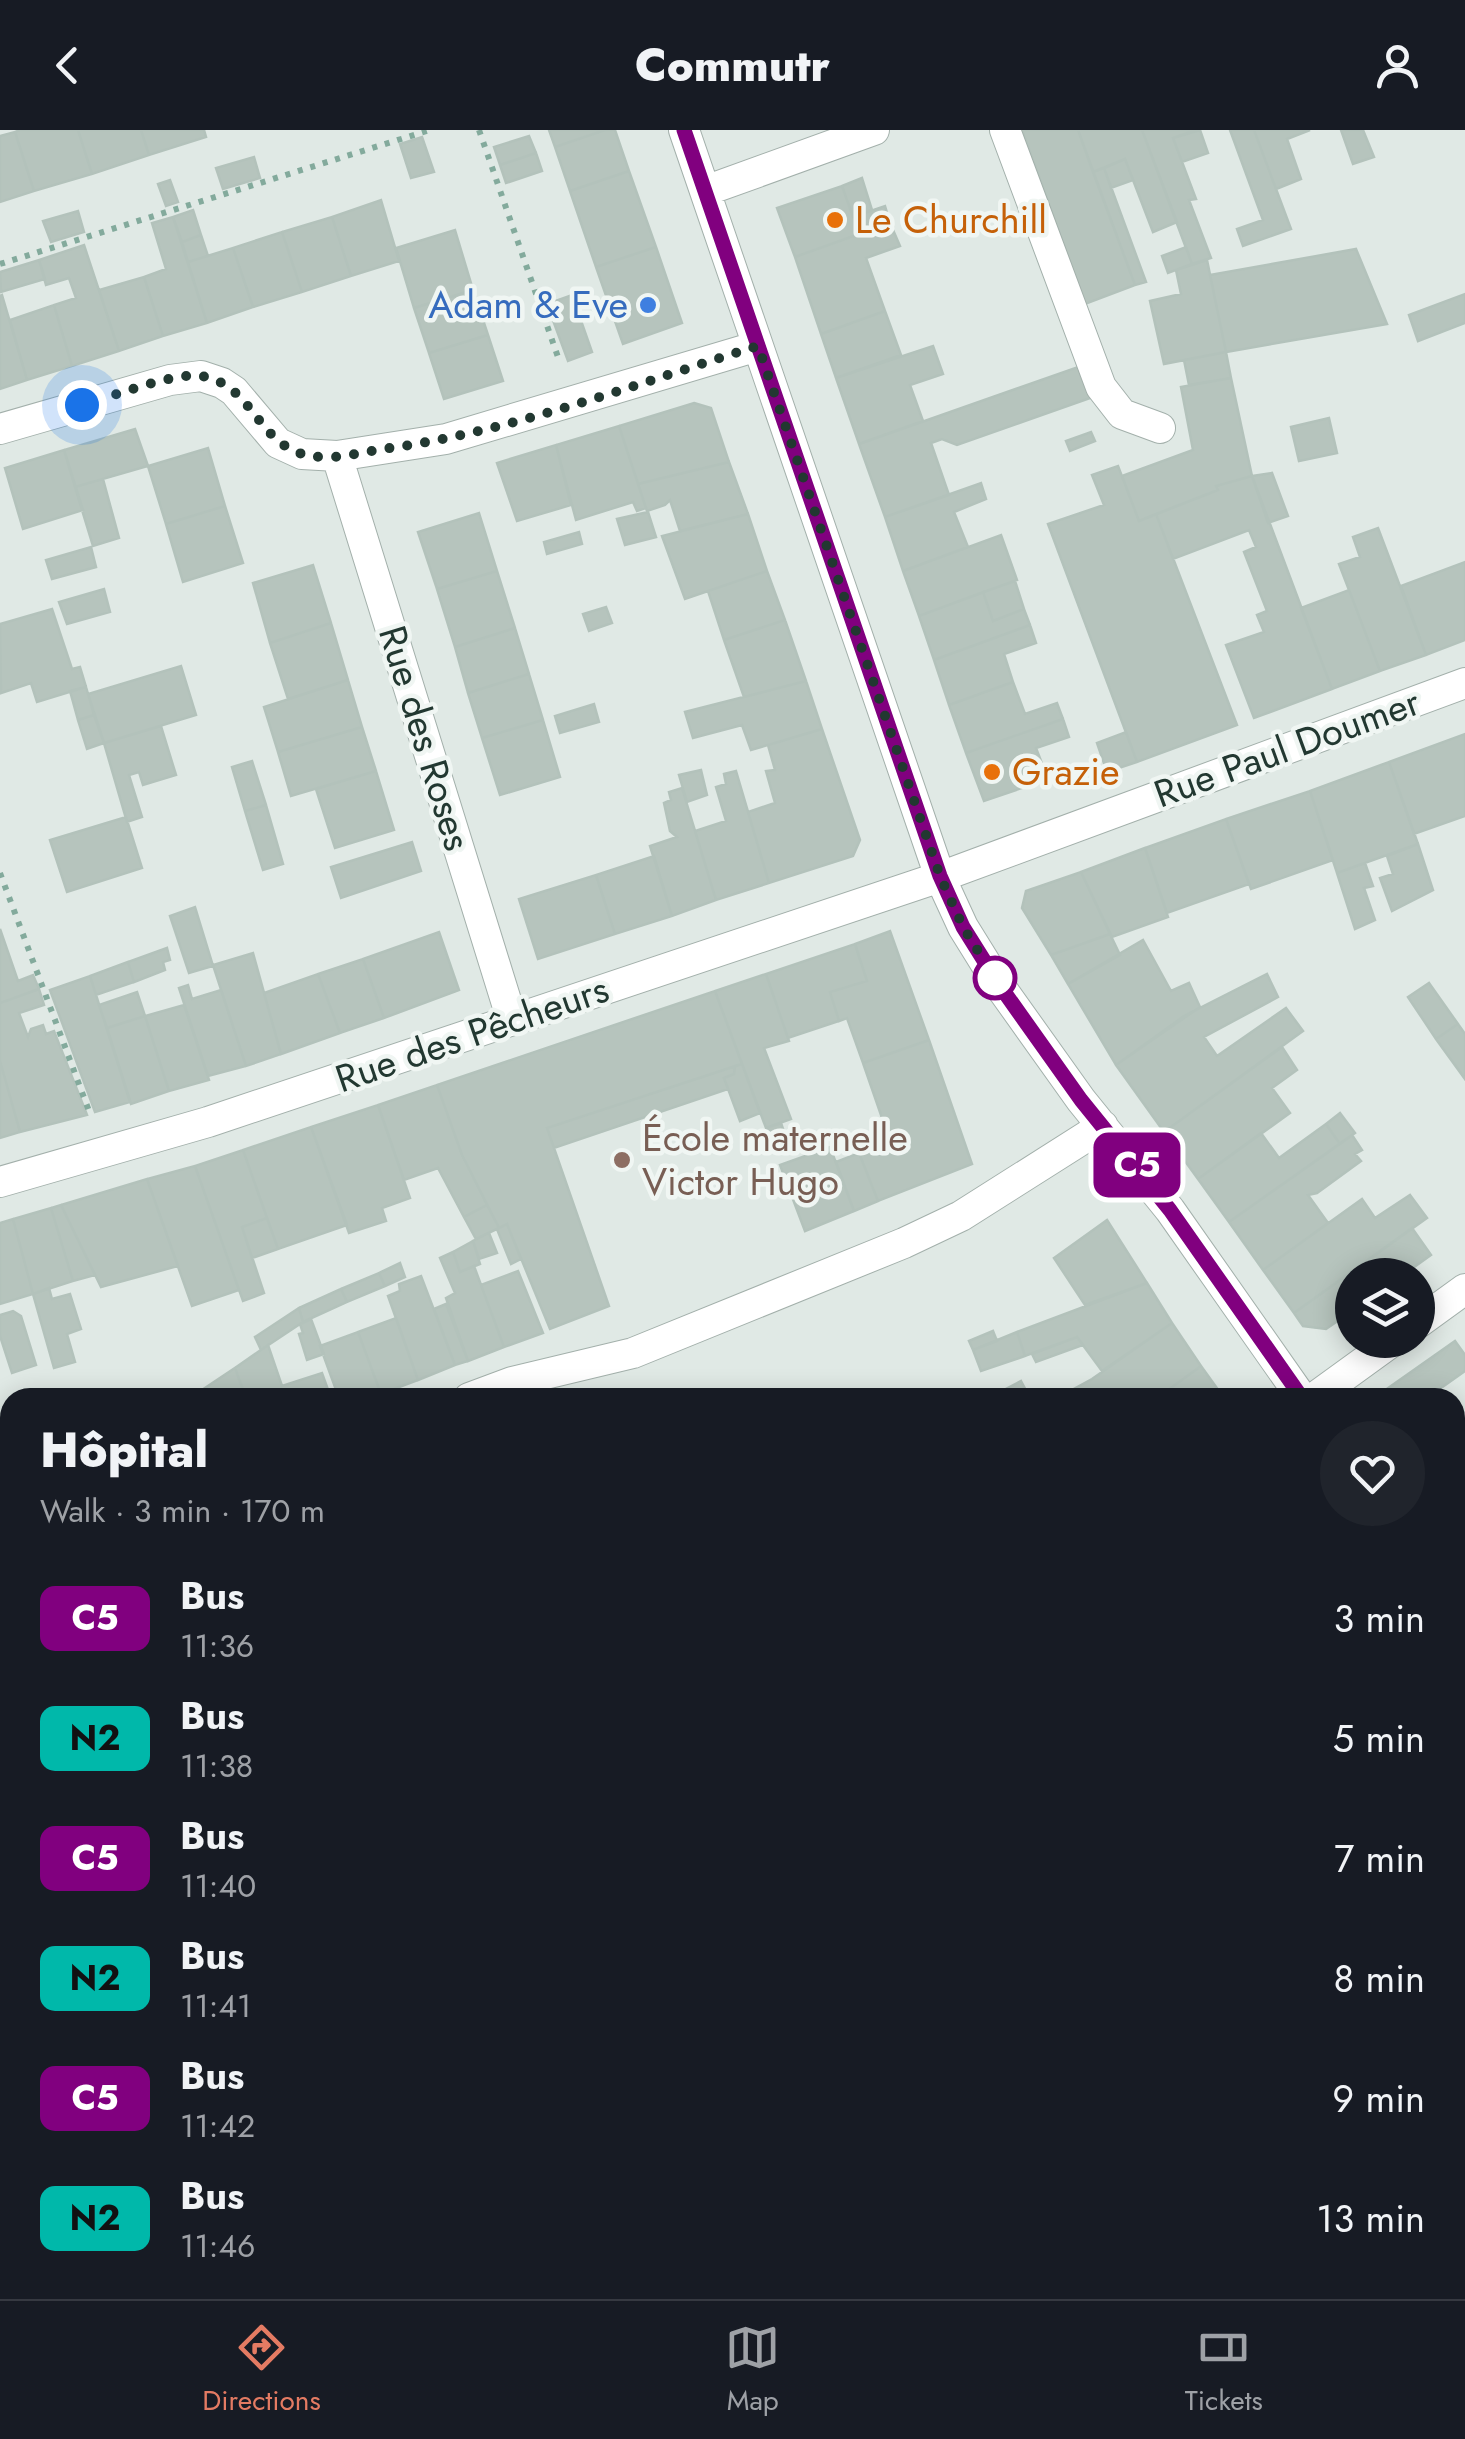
<!DOCTYPE html>
<html lang="en">
<head>
<meta charset="utf-8">
<style>
  body { margin:0; font-family:Jost,sans-serif; background:#20242c; color:#f1f3f6; height:100vh; display:flex; flex-direction:column; font-size:38px; white-space:nowrap }
  * { box-sizing:border-box; margin:0 }
  p { font-size:32px; color:#9ea1a6 }
  .icon { flex:none; width:55px; height:55px; fill:none; stroke:currentColor; stroke-width:2; stroke-linecap:round; stroke-linejoin:round }
  .map { position:relative; flex:1; overflow:hidden }
  .panel { position:absolute; left:0px; top:1258px; width:1465px; height:912px; display:flex; flex-direction:column; background:#171b24; border-radius:30px 30px 0 0; box-shadow:0 5px 25px #0003 }
  .panel>* { flex:none }
  .badge { padding:0 20px; border-radius:15px; font-size:35px; line-height:65px }
  .tools { position:absolute; left:1335px; top:1128px; display:grid; gap:20px }
  .tools a { display:grid; place-items:center; width:100px; height:100px; border-radius:50%; background:#171b24; box-shadow:0 5px 25px #0003; font-size:50px }
  .you { position:absolute; width:50px; height:50px; margin:-25px; border:8px solid #fff; border-radius:50%; background:#1a73e8; box-shadow:0 0 0 15px #1a73e833 }
  .map>.badge { position:absolute; translate:-50% -50%; box-shadow:0 0 0 5px #fff }
  .round { display:grid; place-items:center; flex:none; width:105px; height:105px; border-radius:52px; background:#20242c }
  .head { display:flex; align-items:center; justify-content:space-between; height:170px; padding:0 40px }
  h1 { font-size:48px; font-weight:800; line-height:75px }
  ul { padding:0; list-style:none }
  li { display:flex; align-items:center; gap:30px; height:120px; padding:0 40px }
  li div { flex:1 }
  li b { display:block; font-size:38px }
  li em { font-style:normal }
  li .badge { min-width:110px; font-weight:700; text-align:center }
  header { display:flex; justify-content:space-between; align-items:center; height:130px; padding:0 40px; background:#171b24; font-size:45px; font-weight:800 }
  .tabs { display:flex; justify-content:space-around; align-items:center; height:140px; border-top:2px solid #363941; background:#171b24; font-size:28px; color:#9ea1a6 }
  .tabs a { display:grid; justify-items:center; gap:5px }
  .tabs .active { color:#e47b63 }
  .map>svg:first-child { display:block }
  .building { fill:#b6c4bd; stroke:#b3c2bb; stroke-width:2.5 }
  .lines { fill:none; stroke-linecap:round; stroke-linejoin:round }
  .minor-casing { stroke:#a3b0ab; stroke-width:32 }
  .path { stroke:#83aa9c; stroke-width:6; stroke-dasharray:5 8; stroke-linecap:butt }
  .minor { stroke:#fff; stroke-width:30 }
  .line-casing { stroke:#fff; stroke-width:22 }
  .line { stroke:#81007f; stroke-width:15 }
  .walk { stroke:#223831; stroke-width:10; stroke-dasharray:0 18 }
  .food-dot { fill:#e8710a; stroke:#f0f6f3; stroke-width:4 }
  .shop-dot { fill:#3f7fe0; stroke:#f0f6f3; stroke-width:4 }
  .stop-dot { fill:#fff; stroke:#81007f; stroke-width:5 }
  .education-dot { fill:#8d6e63; stroke:#f0f6f3; stroke-width:4 }
  .labels { text-anchor:middle; stroke-width:9; stroke-linejoin:round; paint-order:stroke }
  .food-label { font-size:38px; fill:#c56008; stroke:#f0f6f3; text-anchor:start }
  .shop-label { font-size:38px; fill:#366cbe; stroke:#f0f6f3; text-anchor:end }
  .street-label { font-size:38px; fill:#223831; stroke:#f0f6f3 }
  .education-label { font-size:38px; fill:#785e54; stroke:#f0f6f3; text-anchor:start }
</style>
</head>
<body>
<header><svg class="icon" aria-label="back" viewBox="0 0 24 24"><path d="M15 5l-7 7 7 7"/></svg>Commutr<svg class="icon" aria-label="person" viewBox="0 0 24 24"><circle cx="12" cy="8" r="4"/><path d="M4 21q1-7 8-7t8 7"/></svg></header>
<div class="map">
<svg width="1465" height="2169" viewBox="0 0 1465 2169">
  <rect width="100%" height="100%" fill="#e0e9e5"/>
  <path class="building" d="M20 0H78L92 44 34 61 15 2Z
    M78 0H141L149 25 92 44Z
    M141 0H204L206 7 149 25Z
    M549 0H605L555 17Z
    M605 0H615L629 41 570 61 555 17Z
    M1022 0H1078L1135 155 1085 174Z
    M1078 0H1142L1177 92 1153 102 1125 29 1093 42Z
    M1142 0H1196L1173 8 1196 69 1189 70 1211 128 1192 134Z
    M1200 0 1208 23 1182 32 1173 8Z
    M1230 0H1254L1291 99 1243 116 1237 99 1263 90Z
    M1254 0H1310L1287 9 1301 49 1276 59Z
    M1341 0H1363L1374 27 1353 34Z
    M15 2 34 61 0 72V6Z
    M529 6 536 23 500 35 494 17Z
    M422 7 434 42 411 48 400 14Z
    M536 23 542 41 506 53 500 35Z
    M254 27 260 48 223 59 216 38Z
    M1125 29 1133 50 1111 58 1104 38Z
    M1104 38 1146 152 1135 155 1093 42Z
    M629 41 656 117 596 137 570 61Z
    M862 48 872 80 853 87 842 56Z
    M170 50 178 72 166 76 158 54Z
    M842 56 853 87 885 76 890 93 795 127 777 78Z
    M381 70 399 131 351 146 332 87Z
    M193 80 201 105 182 112 173 87Z
    M78 81 84 102 51 112 43 91Z
    M173 87 207 193 163 206 144 147 166 139 152 93Z
    M332 87 351 146 302 162 282 102Z
    M890 93 900 116 866 128 885 181 821 204 795 127Z
    M455 100 473 160 414 178 396 118Z
    M282 102 302 162 253 177 233 118Z
    M201 105 208 126 188 132 182 112Z
    M84 115 119 221 72 236 54 175 76 168 69 148 46 155 39 130Z
    M656 117 682 193 623 214 596 137Z
    M1186 117 1192 134 1168 143 1162 126Z
    M233 118 253 177 207 193 188 132Z
    M1356 119 1387 194 1226 222 1210 145Z
    M39 130 45 149 1 162 0 142Z
    M1207 130 1226 222 1164 234 1150 171 1181 164 1176 140Z
    M144 147 163 206 119 221 99 160Z
    M473 160 488 205 429 223 414 178Z
    M1465 164V193L1418 211 1409 185Z
    M2 165 27 250 0 259V166Z
    M572 165 592 222 568 231 547 174Z
    M54 175 72 236 27 250 10 190Z
    M885 181 901 225 836 248 821 204Z
    M488 205 503 251 444 269 429 223Z
    M933 216 943 244 910 255 923 291 859 314 836 248Z
    M1226 222 1231 248 1189 255 1184 230Z
    M1081 236 1093 267 957 315 942 309 931 313 949 365 885 387 859 314Z
    M1231 248 1252 346 1216 356 1218 360 1139 391 1122 346 1193 320 1181 257Z
    M694 273 711 278 729 332 638 354 619 296Z
    M1329 288 1337 323 1299 331 1291 297Z
    M619 296 646 378 637 381 633 372 576 390 556 315Z
    M135 299 148 336 75 357 64 320Z
    M1091 302 1095 311 1070 321 1066 311Z
    M556 315 571 375 517 391 497 333Z
    M208 318 225 376 166 394 148 336Z
    M64 320 83 380 23 399 5 338Z
    M729 332 748 384 680 401 670 370 665 375 647 381 638 354Z
    M1118 336 1139 391 1156 384 1237 595 1137 632 1048 394 1104 375 1092 345Z
    M1272 343 1288 386 1268 393 1252 346Z
    M1252 346 1332 559 1254 588 1226 515 1264 502 1257 485 1267 481 1244 422 1256 417 1249 400 1173 429 1156 384 1218 360 1216 356Z
    M103 349 119 408 93 416 75 357Z
    M981 353 986 369 954 382 968 417 903 441 885 387Z
    M225 376 243 433 183 452 166 394Z
    M648 382 656 407 625 415 617 389Z
    M479 383 497 441 437 459 418 402Z
    M748 384 767 441 685 469 662 406Z
    M1378 398 1426 525 1380 541 1339 434 1360 427 1353 407Z
    M579 402 582 414 547 424 544 412Z
    M1001 405 1017 450 919 486 903 441Z
    M91 417 96 437 52 449 46 430Z
    M1465 432V510L1426 525 1401 456Z
    M313 435 331 493 270 513 253 453Z
    M497 441 515 498 455 517 437 459Z
    M767 441 785 490 724 510 708 461Z
    M1015 451 1024 479 993 491 983 462Z
    M104 459 110 482 67 494 59 472Z
    M1349 460 1380 541 1332 559 1301 478Z
    M983 462 993 491 1024 479 1030 495 934 530 919 486Z
    M606 477 612 493 589 501 583 484Z
    M52 479 72 539 80 537 86 557 37 572 31 553 1 563 0 494Z
    M785 490 806 551 744 567 724 510Z
    M331 493 348 550 288 569 270 513Z
    M1030 495 1036 513 1004 524 1013 552 949 575 934 530Z
    M515 498 529 544 468 563 455 517Z
    M181 536 196 585 104 613 88 564Z
    M529 544 543 590 482 608 468 563Z
    M348 550 362 597 278 622 264 577Z
    M806 551 822 599 751 620 742 595 693 608 685 582Z
    M1013 552 1025 584 1057 573 1063 589 966 623 949 575Z
    M86 557 94 585 78 590 70 561Z
    M594 574 599 592 560 603 555 586Z
    M94 585 104 613 87 619 78 590Z
    M1063 589 1069 607 1036 618 1048 649 984 671 966 623Z
    M543 590 560 647 500 665 482 608Z
    M161 596 176 645 143 655 139 642 129 645 142 687 127 692 104 613Z
    M362 597 376 641 291 666 278 622Z
    M822 599 860 710 853 726 769 753 748 682 775 673 766 641 775 640 768 615Z
    M1126 602 1137 632 1107 642 1097 613Z
    M1465 604V686L1414 704 1389 632Z
    M252 631 266 675 245 681 232 637Z
    M1389 632 1418 714 1337 743 1310 661Z
    M701 640 707 665 687 672 679 645Z
    M376 641 394 700 335 718 316 659Z
    M736 641 769 753 716 770 695 701 726 691 716 657 726 654 724 644Z
    M682 658 716 770 672 786 650 716 677 707 670 701 664 673 671 670 669 662Z
    M1310 661 1333 730 1251 759 1226 689Z
    M266 675 283 734 263 740 245 681Z
    M126 687 142 738 67 762 50 710Z
    M1226 689 1249 754 1167 783 1145 718Z
    M412 712 421 741 341 768 331 737Z
    M1418 714 1433 760 1392 781 1380 748 1393 744 1387 726Z
    M1145 718 1168 787 1112 807 1081 742Z
    M654 726 672 786 615 804 596 745Z
    M1365 733 1373 756 1364 758 1375 790 1355 799 1337 743Z
    M1081 742 1110 804 1051 825 1022 778 1026 761Z
    M596 745 615 804 538 829 519 769Z
    M195 777 213 836 189 843 170 786Z
    M0 799 18 851 33 845 39 859 0 873Z
    M890 801 929 910 863 933 847 888 839 891 830 862 867 851 855 814Z
    M439 802 459 860 384 888 363 829Z
    M1110 804 1120 825 1068 854 1051 825Z
    M1143 810 1171 861 1189 853 1200 877 1116 935 1068 854Z
    M855 814 867 851 830 862 839 891 788 908 766 844Z
    M167 818 170 830 163 832 165 840 134 852 128 832Z
    M253 823 281 924 246 936 213 835Z
    M363 829 384 888 340 903 318 844Z
    M128 832 134 852 96 865 90 846Z
    M318 844 340 903 281 924 264 863Z
    M766 844 789 911 764 918 791 989 766 998 715 861Z
    M1267 844 1278 867 1204 907 1217 926 1286 878 1303 901 1164 1002 1116 935 1184 886Z
    M90 846 130 972 95 982 50 860Z
    M1429 853 1458 894 1436 909 1408 867Z
    M188 855 192 869 221 860 246 936 208 946 179 858Z
    M39 859 44 875 19 883 28 907 31 899 43 895 46 904 54 901 87 985 20 1002 0 931V873Z
    M715 861 742 934 547 998 609 1176 550 1199 507 1094 499 1098 462 1025 437 955Z
    M137 862 145 886 107 898 99 875Z
    M184 875 209 950 169 961 145 886Z
    M145 886 169 961 131 974 107 898Z
    M1458 894 1465 904V949L1436 909Z
    M929 910 972 1034 878 1071 859 1023 890 1011 863 933Z
    M1282 917 1297 940 1272 958 1290 983 1198 1049 1164 1002Z
    M0 931 20 1002 0 1008Z
    M742 934 760 983 740 991 724 948 734 944 735 936Z
    M735 936 734 944 724 948 728 959 554 1018 547 998Z
    M437 955 462 1025 487 1075 464 1087 438 1038 404 1050 378 975Z
    M378 975 410 1068 382 1078 386 1091 349 1103 311 997Z
    M1340 983 1355 1003 1340 1014 1326 994Z
    M781 993 787 1011 772 1016 766 998Z
    M1326 994 1340 1014 1229 1092 1198 1049 1261 1003 1279 1028Z
    M311 997 347 1095 278 1119 243 1020Z
    M1352 1005 1362 1020 1355 1024 1361 1031 1317 1063 1308 1065 1328 1093 1263 1140 1229 1092Z
    M830 1017 854 1081 805 1101 780 1035Z
    M243 1020 267 1088 242 1097 264 1163 243 1171 195 1036Z
    M859 1023 878 1071 854 1081 836 1032Z
    M195 1036 239 1160 192 1176 147 1049Z
    M147 1049 178 1136 101 1157 61 1075Z
    M1410 1065 1427 1088 1294 1183 1263 1140 1362 1069 1375 1088Z
    M61 1075 95 1145 73 1151 51 1078Z
    M487 1075 499 1098 476 1109 464 1087Z
    M51 1078 73 1151 33 1164 13 1089Z
    M267 1088 278 1119 252 1128 242 1097Z
    M13 1089 33 1164 0 1174V1093Z
    M1107 1090 1147 1153 1085 1175 1054 1128Z
    M507 1094 521 1129 511 1134 497 1099Z
    M1412 1098 1431 1125 1403 1145H1352V1181L1326 1199 1303 1196 1294 1183Z
    M489 1103 497 1123 479 1129 473 1111Z
    M473 1111 480 1134 460 1142 453 1122Z
    M453 1122 460 1142 474 1136 504 1217 468 1231 446 1168 455 1163 440 1128Z
    M400 1133 405 1147 385 1156 379 1143Z
    M518 1141 543 1203 504 1217 481 1155Z
    M379 1143 385 1156 347 1172 341 1159Z
    M421 1146 455 1235 418 1250 388 1166 400 1161 399 1154Z
    M1147 1153 1172 1193 1102 1241 1077 1207 1025 1226 1017 1202Z
    M49 1158 52 1169 70 1164 81 1199 67 1204 75 1232 54 1238 33 1164Z
    M341 1159 347 1172 303 1192 299 1178Z
    M446 1174 468 1231 455 1235 434 1179Z
    M299 1178 303 1192 261 1220 255 1207Z
    M13 1181 21 1186 36 1235 12 1243 0 1206V1185Z
    M396 1188 418 1250 381 1264 358 1202Z
    M311 1189 324 1224 307 1230 299 1204 303 1203 300 1194Z
    M1172 1193 1201 1236 1157 1268H1057L1092 1249Z
    M993 1201 997 1211 973 1220 969 1211Z
    M358 1202 381 1264 372 1268H339L320 1216Z
    M1017 1202 1025 1226 981 1241 973 1220Z
    M1077 1207 1083 1215 1036 1232 1032 1224Z
    M1455 1211 1465 1225V1241L1434 1263 1437 1268H1374Z
    M268 1215 282 1256 322 1243 331 1268H246L235 1238Z
    M1201 1236 1224 1268H1157Z
    M235 1238 246 1268H190Z
    M1021 1251 1030 1268H1006L1002 1261Z
    M0 1283 10 1310V1362L0 1335Z
    M1465 1290V1354L1455 1362V1297Z
    M0 1335 10 1362V1404L0 1408Z
    M1465 1354V1421L1464 1422 1455 1409V1362Z
    M1463 1592 1465 1661 1455 1669V1598Z
    M1465 1661V1736L1455 1744V1669Z
    M1465 1736V1800L1455 1787V1744Z
    M1465 1804V1878L1455 1886V1812Z
    M0 1819 10 1838V1868L0 1874Z
    M0 2086 10 2091V2160H40L44 2169H0Z
    M333 2160H447L445 2169H329Z"/>
  <g class="lines">
    <g class="minor-casing">
      <path id="minor" d="M684 0 940 747 963 797 999 855 1081 970 1170 1080 1302 1268
        M1005 0 1101 257 1122 284 1160 298
        M705 61 874 0
        M0 299 170 250 201 246 222 253 234 261 278 313 302 324 337 326 446 309 758 216
        M337 326 512 890
        M0 1052 208 992 940 747 1465 553
        M1418 1193 1465 1159
        M469 1268 512 1252 633 1223 904 1113 961 1086 1103 996
        M1314 1268 1394 1210
        M0 1444 10 1440
        M1455 1481 1465 1495
        M560 2160 565 2169"/>
    </g>
    <path class="path" d="M479 0 559 230
      M0 134 430 0
      M0 743 89 981"/>
    <use href="#minor" class="minor"/>
  </g>
  <g class="lines">
    <g class="line-casing">
      <path id="line" d="M684 0 940 746 963 797 1000 856 1081 970 1170 1080 1302 1268"/>
    </g>
    <use href="#line" class="line"/>
    <path class="walk" d="M82 275C111 267 174 242 201 246 258 255 257 326 323 327 343 328 363 322 383 319 511 302 635 254 758 216L940 746 963 797 1000 856 995 848"/>
  </g>
  <g class="food-dot">
    <circle cx="835" cy="90" r="10"/>
    <circle cx="992" cy="642" r="10"/>
  </g>
  <circle class="shop-dot" cx="648" cy="175" r="10"/>
  <circle class="stop-dot" cx="995" cy="848" r="20"/>
  <circle class="education-dot" cx="622" cy="1030" r="10"/>
  <g class="labels">
    <g class="food-label">
      <text x="855" y="103">Le Churchill</text>
      <text x="1012" y="655">Grazie</text>
    </g>
    <g class="shop-label">
      <text x="628" y="188">Adam &amp; Eve</text>
    </g>
    <g class="street-label">
      <text transform="translate(425 608) rotate(73)" y="13">Rue des Roses</text>
      <text transform="translate(1287 618) rotate(-20)" y="13">Rue Paul Doumer</text>
      <text transform="translate(472 904) rotate(-19)" y="13">Rue des Pêcheurs</text>
    </g>
    <g class="education-label">
      <text x="642" y="1021">École maternelle<tspan x="642" dy="44">Victor Hugo</tspan></text>
    </g>
  </g>
</svg>
<div class="tools">
<a><svg class="icon" aria-label="layers" viewBox="0 0 24 24"><path d="M12 4l9 5-9 5-9-5zM3 14l9 5 9-5"/></svg></a>
</div>
<div class="you" style="left:82px;top:275px"></div>
<b class="badge" style="left:1137px;top:1035px;background:#81007f;color:#fff">C5</b>
<section class="panel">
<div class="head"><div><h1>Hôpital</h1><p>Walk · 3 min · 170 m</p></div><a class="round"><svg class="icon" aria-label="heart" viewBox="0 0 24 24"><path d="M12 20l-8-8c-3-5 5-10 8-4 3-6 11-1 8 4z"/></svg></a></div>
<ul>
<li><span class="badge" style="background:#81007f;color:#fff">C5</span><div><b>Bus</b><p>11:36</p></div><em>3 min</em></li>
<li><span class="badge" style="background:#00b8aa;color:#111">N2</span><div><b>Bus</b><p>11:38</p></div><em>5 min</em></li>
<li><span class="badge" style="background:#81007f;color:#fff">C5</span><div><b>Bus</b><p>11:40</p></div><em>7 min</em></li>
<li><span class="badge" style="background:#00b8aa;color:#111">N2</span><div><b>Bus</b><p>11:41</p></div><em>8 min</em></li>
<li><span class="badge" style="background:#81007f;color:#fff">C5</span><div><b>Bus</b><p>11:42</p></div><em>9 min</em></li>
<li><span class="badge" style="background:#00b8aa;color:#111">N2</span><div><b>Bus</b><p>11:46</p></div><em>13 min</em></li>
</ul>
</section>
</div>
<nav class="tabs">
<a class="active"><svg class="icon" aria-label="directions" viewBox="0 0 24 24"><path d="M12 3l9 9-9 9-9-9zM9 14v-3h6M13 9l2 2-2 2"/></svg>Directions</a>
<a><svg class="icon" aria-label="map" viewBox="0 0 24 24"><path d="M3 6l6-2 6 2 6-2v14l-6 2-6-2-6 2zM9 4v14M15 6v14"/></svg>Map</a>
<a><svg class="icon" aria-label="tickets" viewBox="0 0 24 24"><path d="M3 7h18v10H3zM15 7v10"/></svg>Tickets</a>
</nav>
</body>
</html>
